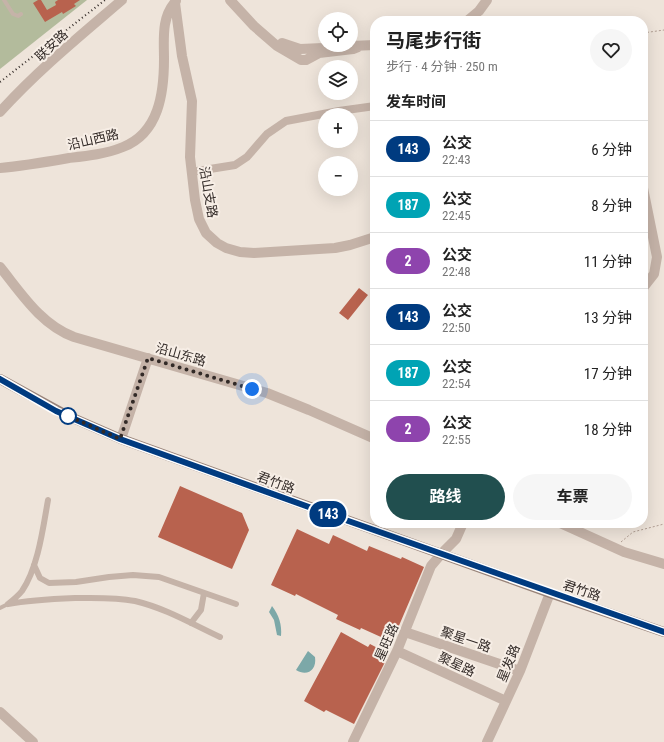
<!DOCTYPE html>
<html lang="zh">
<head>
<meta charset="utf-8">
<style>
  body { margin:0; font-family:"Roboto Condensed","Noto Sans SC",sans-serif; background:#f6f6f6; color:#222; height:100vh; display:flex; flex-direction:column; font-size:15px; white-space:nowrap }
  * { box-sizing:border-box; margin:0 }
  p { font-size:13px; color:#767676 }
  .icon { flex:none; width:22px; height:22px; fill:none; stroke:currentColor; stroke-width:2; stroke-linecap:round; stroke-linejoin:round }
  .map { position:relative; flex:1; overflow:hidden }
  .panel { position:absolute; left:370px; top:16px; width:278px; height:512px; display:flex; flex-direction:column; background:#fff; border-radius:16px; box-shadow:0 4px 16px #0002 }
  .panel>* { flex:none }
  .badge { padding:0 8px; border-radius:13px; font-size:14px; line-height:26px }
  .fabs { position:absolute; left:318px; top:12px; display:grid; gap:8px }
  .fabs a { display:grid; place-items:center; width:40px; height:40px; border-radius:50%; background:#fff; box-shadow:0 4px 16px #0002; font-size:20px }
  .you { position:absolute; width:20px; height:20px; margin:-10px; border:3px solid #fff; border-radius:50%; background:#1a73e8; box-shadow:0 0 0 6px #1a73e833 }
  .map>.badge { position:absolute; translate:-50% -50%; box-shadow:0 0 0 2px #fff }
  h2 { padding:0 16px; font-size:15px; line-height:36px }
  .round { display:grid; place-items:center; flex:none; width:42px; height:42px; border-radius:21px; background:#f6f6f6 }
  .head { display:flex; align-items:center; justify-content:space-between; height:68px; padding:0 16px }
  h1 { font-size:19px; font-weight:700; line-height:30px }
  .action { display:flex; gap:8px; margin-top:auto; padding:8px 16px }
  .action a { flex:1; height:46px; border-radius:24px; background:#214f4f; color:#fff; font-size:16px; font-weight:700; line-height:46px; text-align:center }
  .action a+a { background:#f6f6f6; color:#222 }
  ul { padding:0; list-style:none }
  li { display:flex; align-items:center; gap:12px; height:56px; padding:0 16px; border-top:1px solid #e0e0e0 }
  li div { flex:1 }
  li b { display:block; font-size:15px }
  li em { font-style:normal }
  li .badge { min-width:44px; font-weight:700; text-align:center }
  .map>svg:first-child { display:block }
  .green { fill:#b3bb9c }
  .water { fill:#7ca8a8 }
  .building { fill:#b8624e }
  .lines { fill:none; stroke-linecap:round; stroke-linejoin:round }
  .path { stroke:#b09d92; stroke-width:1; stroke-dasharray:2 2; stroke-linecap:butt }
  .service { stroke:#c5b3a8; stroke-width:4 }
  .pedestrian { stroke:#c5b3a8; stroke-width:6 }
  .minor { stroke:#c5b3a8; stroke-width:8 }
  .tertiary { stroke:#c5b3a8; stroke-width:10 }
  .secondary { stroke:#988379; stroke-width:10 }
  .rail { stroke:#322a27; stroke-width:2; stroke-dasharray:1 3; stroke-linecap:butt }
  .line-casing { stroke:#fff; stroke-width:9 }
  .line { stroke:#003b80; stroke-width:6 }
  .walk { stroke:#322a27; stroke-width:4; stroke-dasharray:0 7.2 }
  .stop-dot { fill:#fff; stroke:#003b80; stroke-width:2 }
  .labels { text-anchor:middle; stroke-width:4; stroke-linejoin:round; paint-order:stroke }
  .street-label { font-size:13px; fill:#322a27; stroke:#f7eee6 }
</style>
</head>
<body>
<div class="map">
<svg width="664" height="742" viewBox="0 0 664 742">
  <rect width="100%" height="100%" fill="#eee4da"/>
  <path class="green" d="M0 0H87L0 69Z"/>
  <path class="water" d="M272 606C279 615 282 625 281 636L277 635 274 620 269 612Z
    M308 651 315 657C317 670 307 677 296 670Z"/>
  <path class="building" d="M38 0H41L47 10 56 5 55 2 58 0H80L74 4 76 6 63 14 62 12 45 22 33 3Z
    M359 288 368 295 348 320 339 313Z
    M180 486 242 513 249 530 232 569 158 537Z
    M297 529 329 544 333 535 367 551 369 546 401 559 402 557 424 567 392 642 361 628 360 630 336 619 338 615 296 594 295 596 271 585Z
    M341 632 368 647 370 644 389 654 354 724 326 710 324 712 304 701Z"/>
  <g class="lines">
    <path class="path" d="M643 33 664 30
      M621 542 633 532 664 524"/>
    <path class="service" d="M4 0 13 14 18 16 21 14
      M0 608 8 604"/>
    <path class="pedestrian" d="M34 565 40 578 49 583 76 582 109 577 133 575 159 577 236 604
      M8 604C30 600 52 599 75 598 95 598 115 597 135 601 165 608 192 624 220 637
      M8 604C13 600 18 596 22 591 38 568 43 528 48 500
      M191 623 201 610 204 593"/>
    <path class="minor" d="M191 172 235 165 247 157 267 134 286 121 339 111 375 106"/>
    <path class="tertiary" d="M230 0 254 26 277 46 301 60H306L319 53 353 49 358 47
      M175 3 182 56 192 101 190 157 195 200 199 219 206 233 217 243 226 248 240 252 254 253 335 248 350 245 375 237
      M467 21 479 11 487 0
      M282 43 300 49 323 48
      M351 46 375 45
      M0 112C37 71 80 36 122 0
      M0 168C23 166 46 162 69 158 87 156 106 154 123 147 159 133 164 93 164 59 164 39 161 17 176 1
      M643 188 657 257 654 274 643 288
      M0 267C21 293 41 325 74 337L267 393 309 410 375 439
      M121 439 148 358
      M560 523 624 552 664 564
      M405 632 520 671
      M397 651 506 701
      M0 712 33 742
      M353 742 397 651 431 566 442 553 456 539 463 523
      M487 742 520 671 550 593"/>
    <path class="secondary" d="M0 379 66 415 121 439 550 593 664 632"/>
    <path class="rail" d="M0 82 105 0"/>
  </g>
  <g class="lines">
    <g class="line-casing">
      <path id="line" d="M0 379 56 411 120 439 320 511 664 632"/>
    </g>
    <use href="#line" class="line"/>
    <path class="walk" d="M68 416 66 415 120 439 148 358 252 389"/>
  </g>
  <circle class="stop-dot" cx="68" cy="416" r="8"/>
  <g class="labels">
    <g class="street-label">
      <text transform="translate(51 45) rotate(-43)" y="5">联安路</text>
      <text transform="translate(93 139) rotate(-13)" y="5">沿山西路</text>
      <text transform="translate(209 192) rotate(80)" y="5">沿山支路</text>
      <text transform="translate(181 354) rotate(16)" y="5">沿山东路</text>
      <text transform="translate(276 482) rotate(20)" y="5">君竹路</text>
      <text transform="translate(582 590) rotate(19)" y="5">君竹路</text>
      <text transform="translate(466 639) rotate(19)" y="5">聚星一路</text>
      <text transform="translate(386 642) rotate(-66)" y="5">星旺路</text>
      <text transform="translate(508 663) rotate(-68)" y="5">星发路</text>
      <text transform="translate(457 664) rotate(25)" y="5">聚星路</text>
    </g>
  </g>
</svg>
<div class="fabs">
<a><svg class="icon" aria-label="locate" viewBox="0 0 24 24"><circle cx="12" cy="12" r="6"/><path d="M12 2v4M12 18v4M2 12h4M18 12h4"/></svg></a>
<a><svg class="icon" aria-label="layers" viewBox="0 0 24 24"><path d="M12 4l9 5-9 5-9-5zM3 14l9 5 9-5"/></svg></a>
<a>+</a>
<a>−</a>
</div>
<div class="you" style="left:252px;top:389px"></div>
<b class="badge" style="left:328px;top:514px;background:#003b80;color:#fff">143</b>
<section class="panel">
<div class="head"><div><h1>马尾步行街</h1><p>步行 · 4 分钟 · 250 m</p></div><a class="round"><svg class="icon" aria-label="heart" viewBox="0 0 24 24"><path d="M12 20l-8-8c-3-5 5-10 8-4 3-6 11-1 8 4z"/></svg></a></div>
<h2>发车时间</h2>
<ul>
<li><span class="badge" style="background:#003b80;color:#fff">143</span><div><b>公交</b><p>22:43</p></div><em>6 分钟</em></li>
<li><span class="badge" style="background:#00a3b4;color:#fff">187</span><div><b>公交</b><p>22:45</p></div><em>8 分钟</em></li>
<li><span class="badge" style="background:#8e44ad;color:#fff">2</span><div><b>公交</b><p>22:48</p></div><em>11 分钟</em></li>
<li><span class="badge" style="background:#003b80;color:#fff">143</span><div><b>公交</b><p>22:50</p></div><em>13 分钟</em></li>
<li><span class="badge" style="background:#00a3b4;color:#fff">187</span><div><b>公交</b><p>22:54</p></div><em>17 分钟</em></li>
<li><span class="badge" style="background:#8e44ad;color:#fff">2</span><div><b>公交</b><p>22:55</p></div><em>18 分钟</em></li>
</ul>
<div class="action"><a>路线</a><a>车票</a></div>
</section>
</div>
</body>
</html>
